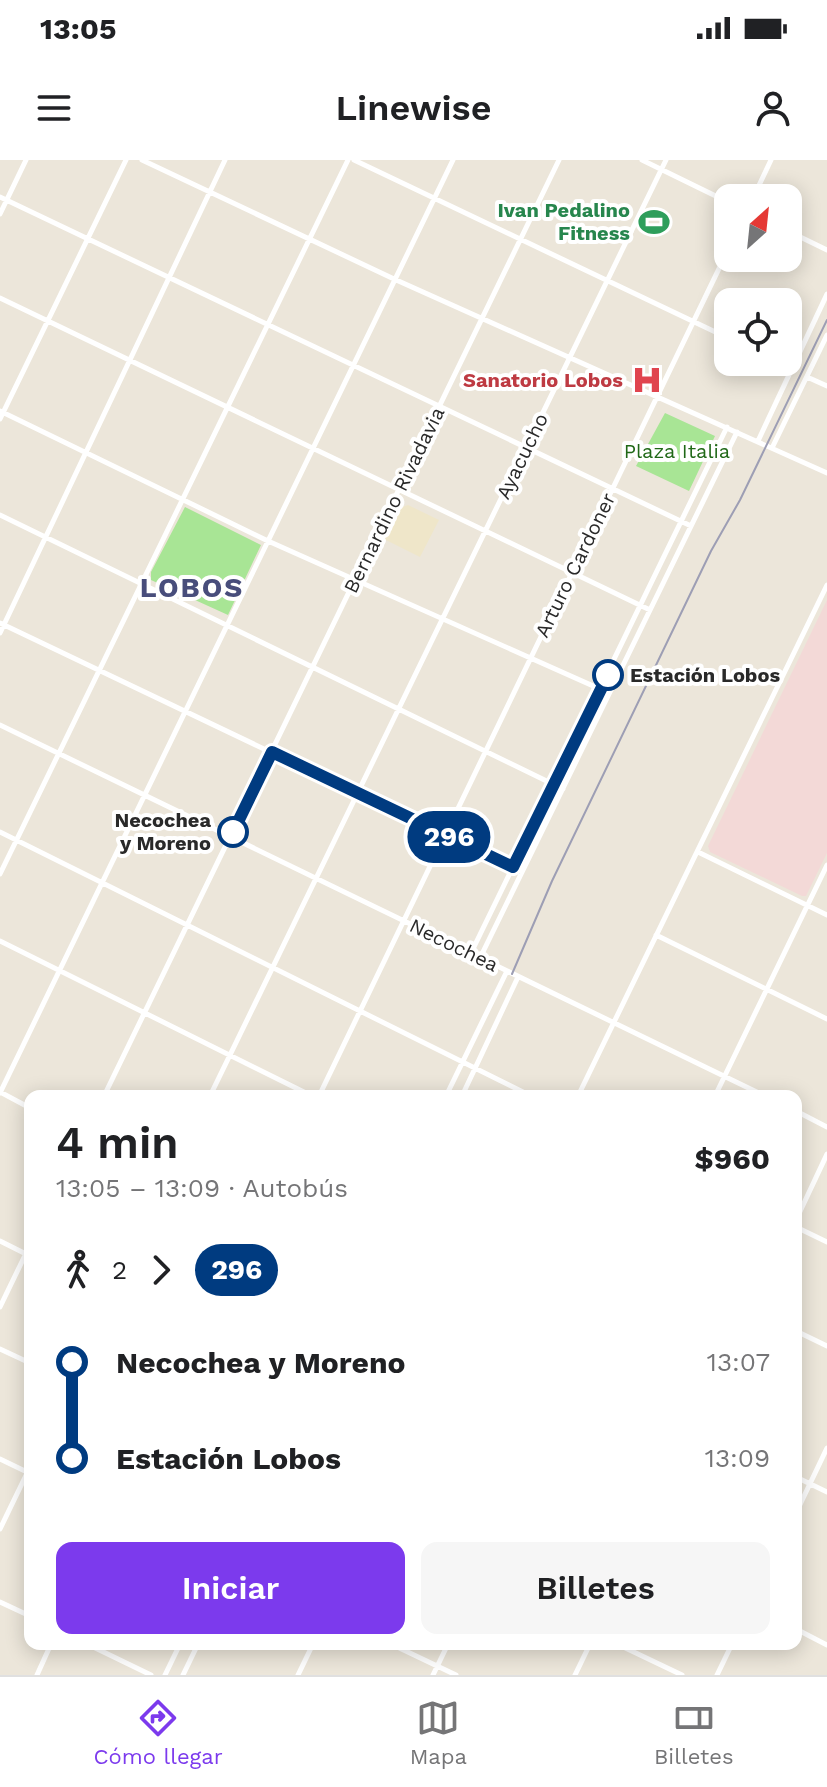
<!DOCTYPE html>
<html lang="es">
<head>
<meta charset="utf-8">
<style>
  body { margin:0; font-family:"Work Sans",sans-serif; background:#f6f6f6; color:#202124; height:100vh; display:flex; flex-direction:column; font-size:30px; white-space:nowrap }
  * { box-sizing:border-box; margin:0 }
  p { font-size:26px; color:#757577 }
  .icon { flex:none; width:44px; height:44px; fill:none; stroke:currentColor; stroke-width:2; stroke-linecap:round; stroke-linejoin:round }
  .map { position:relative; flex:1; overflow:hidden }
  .drawer { position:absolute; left:24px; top:930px; width:778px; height:560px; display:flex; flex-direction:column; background:#fff; border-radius:16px; box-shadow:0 4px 20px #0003 }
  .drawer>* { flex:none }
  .badge { padding:0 16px; border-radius:26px; font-size:28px; line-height:52px }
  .needle { width:52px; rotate:27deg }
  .buttons { position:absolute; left:714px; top:24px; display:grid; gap:16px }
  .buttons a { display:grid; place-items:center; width:88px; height:88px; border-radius:16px; background:#fff; box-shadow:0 4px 20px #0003; font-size:40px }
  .map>.badge { position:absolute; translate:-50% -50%; box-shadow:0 0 0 4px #fff }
  .legs { display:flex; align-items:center; gap:12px; height:88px; padding:0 32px; font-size:26px }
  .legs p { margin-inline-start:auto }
  .summary { display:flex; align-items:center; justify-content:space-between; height:136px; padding:0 32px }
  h1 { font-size:44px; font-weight:600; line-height:60px }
  .primary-button { display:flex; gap:16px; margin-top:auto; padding:16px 32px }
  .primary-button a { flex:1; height:92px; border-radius:16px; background:#7c3aed; color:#fff; font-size:32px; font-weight:600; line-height:92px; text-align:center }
  .primary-button a+a { background:#f6f6f6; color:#202124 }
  ul { padding:0 32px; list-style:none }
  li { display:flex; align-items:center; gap:28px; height:96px; font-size:30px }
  li i { display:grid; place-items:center; width:12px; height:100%; margin:0 10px; background:currentColor }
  li i::after { content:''; width:20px; height:20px; margin:-10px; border:6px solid; border-radius:50%; background:#fff }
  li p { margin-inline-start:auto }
  li:first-child i { background:linear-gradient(#0000 50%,currentColor 0) }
  li:last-child i { background:linear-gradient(currentColor 50%,#0000 0) }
  .status { display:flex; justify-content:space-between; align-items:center; height:56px; padding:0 40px; background:#fff; direction:ltr }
  .status svg { height:22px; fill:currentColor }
  header { display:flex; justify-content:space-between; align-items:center; height:104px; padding:0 32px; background:#fff; font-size:36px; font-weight:600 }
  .menu { display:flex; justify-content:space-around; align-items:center; height:112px; border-top:2px solid #e0e0e0; background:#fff; font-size:22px; color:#757577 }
  .menu a { display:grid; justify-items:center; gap:4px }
  .menu .on { color:#7c3aed }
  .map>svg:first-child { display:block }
  .education { fill:#efe6c9 }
  .medical { fill:#f3d9d7 }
  .green { fill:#a8e595 }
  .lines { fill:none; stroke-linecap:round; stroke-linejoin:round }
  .street { stroke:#fff; stroke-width:5 }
  .rail { stroke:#9d9eb4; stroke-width:2 }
  .line-1-casing { stroke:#fff; stroke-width:18 }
  .line-1 { stroke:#003b80; stroke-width:12 }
  .stop-1-dot { fill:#fff; stroke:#003b80; stroke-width:4 }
  .labels { text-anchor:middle; stroke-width:8; stroke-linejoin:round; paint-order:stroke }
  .leisure-label { font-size:20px; font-weight:bold; fill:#27864d; stroke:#fff; text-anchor:end }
  .health-label { font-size:20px; font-weight:bold; fill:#be3a42; stroke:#fff; text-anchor:end }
  .park-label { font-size:20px; fill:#206817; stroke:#fff }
  .street-label { font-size:20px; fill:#292929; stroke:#fff }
  .stop-label { font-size:20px; font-weight:bold; fill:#292929; stroke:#fff; text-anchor:start }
  .district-label { font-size:28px; font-weight:bold; letter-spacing:2px; fill:#484d7b; stroke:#fff }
</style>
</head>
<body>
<div class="status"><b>13:05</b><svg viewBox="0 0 49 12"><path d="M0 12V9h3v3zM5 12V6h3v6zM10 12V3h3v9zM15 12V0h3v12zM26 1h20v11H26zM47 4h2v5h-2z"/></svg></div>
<header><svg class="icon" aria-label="menu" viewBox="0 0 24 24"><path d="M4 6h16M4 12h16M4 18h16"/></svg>Linewise<svg class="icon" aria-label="person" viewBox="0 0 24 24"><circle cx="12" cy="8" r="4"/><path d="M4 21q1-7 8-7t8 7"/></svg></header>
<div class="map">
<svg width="827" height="1515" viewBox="0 0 827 1515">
  <rect width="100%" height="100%" fill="#ece6da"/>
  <path class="education" d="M408 345 439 360 420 397 384 379 397 349Z"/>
  <path class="medical" d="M827 440V693L806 736H802L710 692 708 686Z"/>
  <path class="green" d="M665 253 715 276 689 331 636 306Z
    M185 347 261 385 228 455 151 420V412Z"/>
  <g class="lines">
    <path class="street" d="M142 0 394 119 827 313
      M354 0 728 178
      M642 0 728 42
      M0 37 691 366
      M753 38 771 0
      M0 54 26 0
      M788 71 827 90
      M0 138 650 450
      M778 202 792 208
      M807 217 827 226
      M0 251 268 381 600 529
      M0 259 126 0
      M758 281 827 134
      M772 288 827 175
      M0 355 563 629
      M0 463 522 712
      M0 473 225 0
      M0 565 765 936
      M0 672 531 936
      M698 692 827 755
      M0 714 348 0
      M656 775 827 859
      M0 781 312 936
      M471 793 727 267
      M480 798 737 272
      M0 932 30 948
      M0 933 453 0
      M104 936 559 0
      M210 936 666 0
      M319 936 728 90
      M446 936 507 811
      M462 936 518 817
      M578 936 827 425
      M715 936 827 705
      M796 951 827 967
      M796 1060 827 994
      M796 1067 827 1082
      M0 1081 30 1096
      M0 1147 30 1085
      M796 1171 827 1186
      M0 1189 30 1203
      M0 1299 29 1313
      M796 1317 827 1332
      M796 1353 827 1288
      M0 1369 30 1307
      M0 1442 30 1456
      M796 1469 827 1485
      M87 1484 151 1515
      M391 1484 456 1515
      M617 1484 682 1515
      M37 1515 51 1484
      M165 1515 180 1484
      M183 1515 198 1484
      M298 1515 313 1484
      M433 1515 448 1484
      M575 1515 590 1484
      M717 1515 732 1484"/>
    <path class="rail" d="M512 814 552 721 711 391 740 340 827 160"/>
  </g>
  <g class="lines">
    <g class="line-1-casing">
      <path id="line-1" d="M233 672 272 592 513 707 608 515"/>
    </g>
    <use href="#line-1" class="line-1"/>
  </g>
  <defs>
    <g id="stadium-bare" transform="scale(2.4)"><path d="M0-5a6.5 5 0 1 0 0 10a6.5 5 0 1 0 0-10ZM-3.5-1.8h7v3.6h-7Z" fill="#2e9e5b" stroke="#fff" stroke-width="2.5" paint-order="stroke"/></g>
    <g id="hospital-bare" transform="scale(2.4)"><path d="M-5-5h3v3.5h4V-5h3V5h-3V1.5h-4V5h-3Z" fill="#e0444e" stroke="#fff" stroke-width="2.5" paint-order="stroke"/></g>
  </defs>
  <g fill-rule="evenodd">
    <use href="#stadium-bare" x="654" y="62"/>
    <use href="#hospital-bare" x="647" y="220"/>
  </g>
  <g class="stop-1-dot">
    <circle cx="608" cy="515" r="14"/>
    <circle cx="233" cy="672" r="14"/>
  </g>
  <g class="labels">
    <g class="leisure-label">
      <text x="630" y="57">Ivan Pedalino<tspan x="630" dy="23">Fitness</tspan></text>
    </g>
    <g class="health-label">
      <text x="623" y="227">Sanatorio Lobos</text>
    </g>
    <g class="park-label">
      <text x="677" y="298">Plaza Italia</text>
    </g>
    <g class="street-label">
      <text transform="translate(522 296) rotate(-64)" y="7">Ayacucho</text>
      <text transform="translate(394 340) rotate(-64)" y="7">Bernardino Rivadavia</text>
      <text transform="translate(575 405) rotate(-64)" y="7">Arturo Cardoner</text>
      <text transform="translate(454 785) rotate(26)" y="7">Necochea</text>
    </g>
    <g class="stop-label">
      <text x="630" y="522">Estación Lobos</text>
      <text x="211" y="667" text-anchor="end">Necochea<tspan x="211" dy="23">y Moreno</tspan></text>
    </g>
    <g class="district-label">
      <text x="192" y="437">LOBOS</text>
    </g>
  </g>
</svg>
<div class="buttons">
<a><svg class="needle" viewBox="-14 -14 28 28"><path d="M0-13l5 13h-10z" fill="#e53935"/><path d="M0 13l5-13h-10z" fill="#757577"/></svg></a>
<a><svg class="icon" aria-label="locate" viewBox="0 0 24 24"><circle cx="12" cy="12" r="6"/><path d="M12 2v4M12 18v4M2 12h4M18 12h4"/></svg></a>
</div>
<b class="badge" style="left:449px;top:677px;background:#003b80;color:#fff">296</b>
<section class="drawer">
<div class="summary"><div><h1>4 min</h1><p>13:05 – 13:09 · Autobús</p></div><b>$960</b></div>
<div class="legs"><svg class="icon" aria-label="walk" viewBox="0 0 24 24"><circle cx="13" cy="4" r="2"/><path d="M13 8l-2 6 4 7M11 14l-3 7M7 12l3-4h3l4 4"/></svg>2<svg class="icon" aria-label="forward" viewBox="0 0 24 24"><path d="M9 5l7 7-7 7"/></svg><b class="badge" style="background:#003b80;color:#fff">296</b></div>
<ul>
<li><i style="color:#003b80"></i><b>Necochea y Moreno</b><p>13:07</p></li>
<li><i style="color:#003b80"></i><b>Estación Lobos</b><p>13:09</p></li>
</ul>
<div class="primary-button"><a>Iniciar</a><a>Billetes</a></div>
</section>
</div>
<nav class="menu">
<a class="on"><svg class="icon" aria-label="directions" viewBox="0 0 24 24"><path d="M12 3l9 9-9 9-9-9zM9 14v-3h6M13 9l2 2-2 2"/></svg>Cómo llegar</a>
<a><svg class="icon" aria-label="map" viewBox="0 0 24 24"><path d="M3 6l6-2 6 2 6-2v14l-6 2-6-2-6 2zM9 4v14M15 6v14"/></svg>Mapa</a>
<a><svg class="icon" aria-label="tickets" viewBox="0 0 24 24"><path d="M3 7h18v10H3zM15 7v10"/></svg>Billetes</a>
</nav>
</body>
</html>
